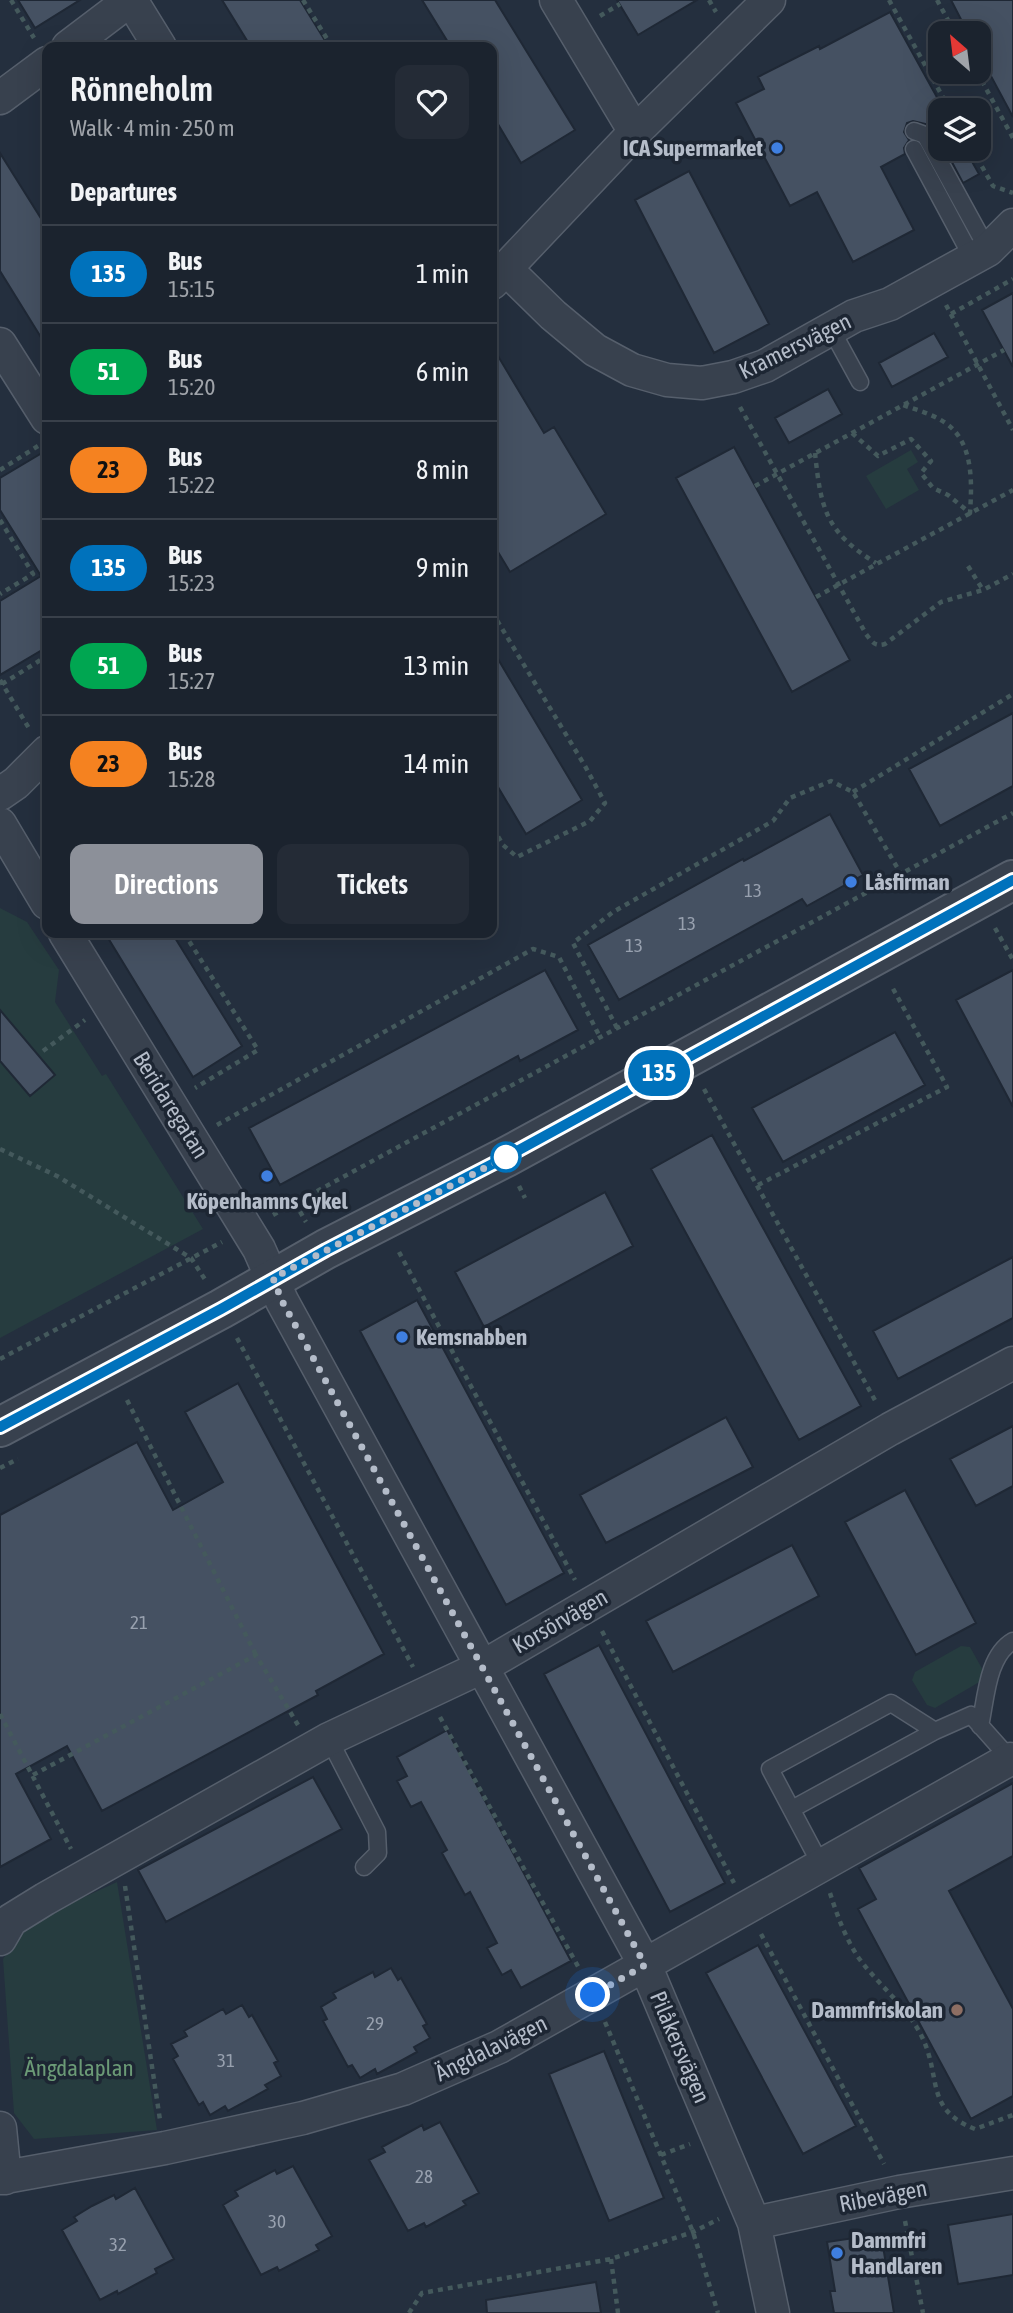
<!DOCTYPE html>
<html lang="en">
<head>
<meta charset="utf-8">
<style>
  body { margin:0; font-family:"Asap Condensed",sans-serif; background:#242b36; color:#f1f3f6; height:100vh; display:flex; flex-direction:column; font-size:26px; white-space:nowrap }
  * { box-sizing:border-box; margin:0 }
  p { font-size:23px; color:#a0a4aa }
  .icon { flex:none; width:38px; height:38px; fill:none; stroke:currentColor; stroke-width:2; stroke-linecap:round; stroke-linejoin:round }
  .map { position:relative; flex:1; overflow:hidden }
  .panel { position:absolute; left:42px; top:42px; width:455px; height:896px; display:flex; flex-direction:column; background:#1b232e; border-radius:14px; box-shadow:0 7px 28px #0002,0 0 0 2px #39404a }
  .panel>* { flex:none }
  .badge { padding:0 14px; border-radius:23px; font-size:24px; line-height:46px }
  .needle { width:46px; rotate:332deg }
  .tools { position:absolute; left:928px; top:21px; display:grid; gap:14px }
  .tools a { display:grid; place-items:center; width:63px; height:63px; border-radius:14px; background:#1b232e; box-shadow:0 7px 28px #0002,0 0 0 2px #39404a; font-size:35px }
  .you { position:absolute; width:35px; height:35px; margin:-18px; border:5px solid #fff; border-radius:50%; background:#1a73e8; box-shadow:0 0 0 10px #1a73e833 }
  .map>.badge { position:absolute; translate:-50% -50%; box-shadow:0 0 0 4px #fff }
  h2 { padding:0 28px; font-size:26px; line-height:63px }
  .round { display:grid; place-items:center; flex:none; width:74px; height:74px; border-radius:14px; background:#242b36 }
  .summary { display:flex; align-items:center; justify-content:space-between; height:119px; padding:0 28px }
  h1 { font-size:33px; font-weight:600; line-height:52px }
  .cta { display:flex; gap:14px; margin-top:auto; padding:14px 28px }
  .cta a { flex:1; height:80px; border-radius:14px; background:#8c9099; color:#fff; font-size:28px; font-weight:600; line-height:80px; text-align:center }
  .cta a+a { background:#242b36; color:#f1f3f6 }
  ul { padding:0; list-style:none }
  li { display:flex; align-items:center; gap:21px; height:98px; padding:0 28px; border-top:2px solid #39404a }
  li div { flex:1 }
  li b { display:block; font-size:26px }
  li em { font-style:normal }
  li .badge { min-width:77px; font-weight:700; text-align:center }
  .map>svg:first-child { display:block }
  .green { fill:#263c3f }
  .building { fill:#455162; stroke:#1f2835; stroke-width:2 }
  .lines { fill:none; stroke-linecap:round; stroke-linejoin:round }
  .service-casing { stroke:#565f6c; stroke-width:19 }
  .minor-casing { stroke:#565f6c; stroke-width:35 }
  .tertiary-casing { stroke:#565f6c; stroke-width:42 }
  .path { stroke:#44595c; stroke-width:4.5; stroke-dasharray:5 5; stroke-linecap:butt }
  .service { stroke:#38414e; stroke-width:16 }
  .minor { stroke:#38414e; stroke-width:32 }
  .tertiary { stroke:#38414e; stroke-width:38 }
  .line-casing { stroke:#fff; stroke-width:16 }
  .line { stroke:#0072bc; stroke-width:10 }
  .walk { stroke:#b4bcc9; stroke-width:7; stroke-dasharray:0 12.6 }
  .shop-dot { fill:#3f7fe0; stroke:#1d2633; stroke-width:2.5 }
  .stop-dot { fill:#fff; stroke:#0072bc; stroke-width:3.5 }
  .education-dot { fill:#8d6e63; stroke:#1d2633; stroke-width:2.5 }
  .labels { text-anchor:middle; stroke-width:7; stroke-linejoin:round; paint-order:stroke }
  .number-label { font-size:19px; fill:#98a1af }
  .poi-label { font-size:23px; font-weight:bold; fill:#b4bcc9; stroke:#1d2633; text-anchor:start }
  .street-label { font-size:23px; fill:#b4bcc9; stroke:#1d2633 }
  .park-label { font-size:23px; fill:#6b9a76; stroke:#1d2633 }
</style>
</head>
<body>
<div class="map">
<svg width="1013" height="2313" viewBox="0 0 1013 2313">
  <rect width="100%" height="100%" fill="#242f3e"/>
  <path class="green" d="M911 450 918 462 907 469 919 490 886 509 866 476Z
    M0 908 27 922 59 970 55 1002 102 1076 106 1074 203 1229 0 1338Z
    M961 1646 970 1647 985 1674 981 1681 935 1708 927 1705 912 1680 915 1672Z
    M117 1882 157 2130 34 2139 14 2113 3 1959 28 1923Z"/>
  <path class="building" d="M18 0H80L35 28Z
    M222 0H300L329 47H251Z
    M422 0H495L575 130 521 163 492 114V47H451Z
    M617 0H697L638 35Z
    M951 0H1013V117L978 52V33H968Z
    M890 12 944 110H940V140L929 125 913 121 907 123 904 132 909 140 904 148 905 154 881 167 914 230 853 262 817 192 790 206 736 103 764 89 758 77 819 46 820 49Z
    M945 149H965L979 174 963 183Z
    M0 153 47 228V347L0 271Z
    M689 171 769 324 714 353 635 200Z
    M1013 293V367L982 310Z
    M934 333 948 357 892 387 879 363Z
    M492 346 544 433 554 427 606 514 510 572 492 542Z
    M828 389 842 414 789 443 775 418Z
    M734 447 850 660 792 692 676 478Z
    M47 450V647L0 675V601L41 576 0 510V478Z
    M492 649 582 800 526 834 492 777Z
    M1013 713V786L940 826 909 769Z
    M830 814 863 875 807 906 802 899 619 1000 588 945 743 859 744 861Z
    M105 933H172L242 1046 193 1077Z
    M545 970 578 1030 520 1061 518 1056 280 1185 249 1128Z
    M1013 970V1107L956 1000Z
    M0 1010 55 1075 30 1096 0 1061Z
    M895 1032 925 1085 783 1162 752 1108Z
    M712 1135 861 1406 799 1440 651 1169Z
    M605 1192 633 1246 484 1327 455 1272Z
    M1013 1257V1318L898 1379 873 1331Z
    M417 1300 564 1573 506 1605 360 1331Z
    M238 1383 384 1654 316 1691 318 1695 102 1811 67 1746 16 1774 51 1839 0 1867V1515L137 1442 173 1510 223 1482 185 1412Z
    M726 1417 753 1467 606 1543 580 1495Z
    M1013 1426V1486L976 1506 950 1459Z
    M905 1490 976 1623 916 1655 845 1522Z
    M792 1545 819 1596 673 1672 646 1621Z
    M599 1645 725 1883 670 1912 544 1674Z
    M447 1730 571 1961 521 1988 511 1970 502 1975 487 1948 497 1943 470 1892 465 1895 442 1853 447 1850 421 1802 411 1807 397 1781 407 1776 397 1757Z
    M313 1777 342 1829 166 1922 138 1870Z
    M1013 1783V1856L949 1891 1013 2009V2096L971 2119 858 1909 876 1899 859 1868Z
    M758 1945 856 2126 803 2154 706 1973Z
    M391 1968 398 1980 401 1978 427 2024 423 2026 430 2038 414 2047 417 2052 377 2074 375 2069 360 2078 352 2065 348 2067 323 2021 327 2019 321 2007 336 1998 333 1993 373 1972 375 1977Z
    M242 2005 249 2017 252 2015 278 2061 274 2063 281 2076 265 2085 268 2089 228 2111 225 2106 210 2115 203 2102 199 2105 173 2059 178 2056 171 2044 187 2036 184 2031 223 2009 226 2014Z
    M604 2051 664 2198 609 2221 549 2074Z
    M440 2122 479 2193 463 2201 466 2205 426 2227 424 2223 408 2231 369 2160 385 2152 382 2147 422 2125 424 2130Z
    M293 2166 332 2236 316 2245 319 2250 279 2271 277 2267 261 2275 223 2205 238 2196 235 2191 275 2170 277 2174Z
    M135 2188 174 2259 155 2269 157 2273 118 2294 117 2291 100 2300 62 2230 77 2221 74 2217 92 2206 114 2195 116 2199Z
    M1013 2214V2275L958 2284 948 2225Z
    M881 2234 894 2313H834L830 2291H835L827 2242Z
    M596 2282 601 2313H487L486 2300Z"/>
  <g class="lines">
    <g class="service-casing">
      <path id="service" d="M914 131 925 135 988 250
        M914 149 973 259
        M831 329 860 382
        M980 1726C986 1699 987 1656 1013 1641
        M935 1731 971 1715 1010 1759
        M329 1739 377 1832 378 1853 364 1867
        M792 1809 935 1731 891 1703 770 1769 821 1865"/>
    </g>
    <g class="minor-casing">
      <path id="minor" d="M131 0 160 47
        M556 0 635 132
        M68 47 130 0
        M0 98 47 63
        M506 269 553 315 595 350 632 370 667 380 702 383 733 377 765 366 854 316 890 304 988 250 1013 225
        M492 283 635 132 769 0
        M0 344 47 418
        M0 794 16 783 47 752
        M0 824 47 903
        M65 933 259 1249 282 1301 645 1965 754 2223 773 2313
        M0 1939 11 1920 45 1899 329 1739 484 1666 890 1429 1013 1363
        M0 2128 5 2178
        M0 2178 165 2148 303 2118 403 2089 499 2047 1010 1759
        M754 2223 899 2192 1013 2173"/>
    </g>
    <g class="tertiary-casing">
      <path id="tertiary" d="M0 1427 221 1309 326 1249 506 1157 1013 880"/>
    </g>
    <path class="path" d="M11 0 34 38
      M303 0 332 47
      M709 0 716 12
      M889 0 950 110
      M937 0 955 33
      M600 16 620 4
      M977 72 1013 138
      M972 149 993 186 1013 193
      M946 305 1013 430
      M951 314 1013 279
      M740 407 866 634C872 642 875 647 885 644L941 602 983 590 1013 574
      M852 433 878 456 911 439 931 461 921 473 933 488 948 495 970 513C972 483 974 441 944 422 932 414 917 410 903 405
      M815 453C821 510 826 532 876 563
      M0 470 38 446
      M755 486 1004 350
      M0 520 33 574 0 594
      M968 566 983 590
      M816 597 1013 490
      M492 612 585 766 605 803 590 821 517 857 503 845 492 826
      M0 680 30 730
      M2 684 47 656
      M853 792 1013 694
      M995 928 1013 960
      M184 933 258 1050 195 1088
      M617 1028 573 943 613 912 773 821 790 798 831 781 853 792 901 874
      M43 1051 85 1020
      M704 1089 877 1404
      M217 1125 533 949 559 957 600 1037
      M0 1149 57 1176 191 1258 206 1281
      M758 1185 947 1087 891 985
      M519 1186 525 1198
      M295 1203 306 1222
      M273 1215 1013 813
      M399 1252 575 1580
      M237 1338 413 1667
      M0 1359 222 1242
      M127 1400 256 1655
      M0 1468 18 1459
      M602 1631 734 1883
      M0 1714 71 1849
      M440 1717 580 1970
      M33 1775 256 1655 298 1725
      M125 1886 160 2120
      M830 1893C837 1915 845 1937 858 1957 878 1985 907 2006 922 2037 942 2078 924 2109 975 2129L1013 2115
      M761 1934 884 2164
      M605 2022 693 2232 718 2313
      M661 2155 690 2144
      M905 2221 923 2313
      M611 2259 618 2313
      M409 2313 422 2293 611 2259 693 2232 719 2219"/>
    <use href="#service" class="service"/>
    <use href="#minor" class="minor"/>
    <use href="#tertiary" class="tertiary"/>
  </g>
  <g class="lines">
    <g class="line-casing">
      <path id="line" d="M0 1427 221 1309 326 1250 506 1157 1013 880"/>
    </g>
    <use href="#line" class="line"/>
    <path class="walk" d="M506 1157 273 1278 282 1301 645 1965 593 1995"/>
  </g>
  <g class="shop-dot">
    <circle cx="777" cy="148" r="7"/>
    <circle cx="851" cy="882" r="7"/>
    <circle cx="267" cy="1176" r="7"/>
    <circle cx="402" cy="1337" r="7"/>
    <circle cx="837" cy="2253" r="7"/>
  </g>
  <circle class="stop-dot" cx="506" cy="1157" r="14"/>
  <circle class="education-dot" cx="957" cy="2010" r="7"/>
  <g class="labels">
    <g class="number-label">
      <text x="753" y="897">13</text>
      <text x="687" y="930">13</text>
      <text x="634" y="952">13</text>
      <text x="139" y="1629">21</text>
      <text x="375" y="2030">29</text>
      <text x="226" y="2067">31</text>
      <text x="424" y="2183">28</text>
      <text x="277" y="2228">30</text>
      <text x="118" y="2251">32</text>
    </g>
    <g class="poi-label">
      <text x="763" y="156" text-anchor="end">ICA Supermarket</text>
      <text x="865" y="890">Låsfirman</text>
      <text x="267" y="1209" text-anchor="middle">Köpenhamns Cykel</text>
      <text x="416" y="1345">Kemsnabben</text>
      <text x="943" y="2018" text-anchor="end">Dammfriskolan</text>
      <text x="851" y="2248">Dammfri<tspan x="851" dy="26">Handlaren</tspan></text>
    </g>
    <g class="street-label">
      <text transform="translate(795 346) rotate(-26)" y="8">Kramersvägen</text>
      <text transform="translate(171 1105) rotate(58)" y="8">Beridaregatan</text>
      <text transform="translate(560 1621) rotate(-30)" y="8">Korsörvägen</text>
      <text transform="translate(680 2047) rotate(67)" y="8">Pilåkersvägen</text>
      <text transform="translate(491 2048) rotate(-26)" y="8">Ängdalavägen</text>
      <text transform="translate(883 2196) rotate(-11)" y="8">Ribevägen</text>
    </g>
    <g class="park-label">
      <text x="79" y="2076">Ängdalaplan</text>
    </g>
  </g>
</svg>
<div class="tools">
<a><svg class="needle" viewBox="-14 -14 28 28"><path d="M0-13l5 13h-10z" fill="#e53935"/><path d="M0 13l5-13h-10z" fill="#a0a4aa"/></svg></a>
<a><svg class="icon" aria-label="layers" viewBox="0 0 24 24"><path d="M12 4l9 5-9 5-9-5zM3 14l9 5 9-5"/></svg></a>
</div>
<div class="you" style="left:593px;top:1995px"></div>
<b class="badge" style="left:659px;top:1073px;background:#0072bc;color:#fff">135</b>
<section class="panel">
<div class="summary"><div><h1>Rönneholm</h1><p>Walk · 4 min · 250 m</p></div><a class="round"><svg class="icon" aria-label="heart" viewBox="0 0 24 24"><path d="M12 20l-8-8c-3-5 5-10 8-4 3-6 11-1 8 4z"/></svg></a></div>
<h2>Departures</h2>
<ul>
<li><span class="badge" style="background:#0072bc;color:#fff">135</span><div><b>Bus</b><p>15:15</p></div><em>1 min</em></li>
<li><span class="badge" style="background:#00a651;color:#fff">51</span><div><b>Bus</b><p>15:20</p></div><em>6 min</em></li>
<li><span class="badge" style="background:#f58220;color:#111">23</span><div><b>Bus</b><p>15:22</p></div><em>8 min</em></li>
<li><span class="badge" style="background:#0072bc;color:#fff">135</span><div><b>Bus</b><p>15:23</p></div><em>9 min</em></li>
<li><span class="badge" style="background:#00a651;color:#fff">51</span><div><b>Bus</b><p>15:27</p></div><em>13 min</em></li>
<li><span class="badge" style="background:#f58220;color:#111">23</span><div><b>Bus</b><p>15:28</p></div><em>14 min</em></li>
</ul>
<div class="cta"><a>Directions</a><a>Tickets</a></div>
</section>
</div>
</body>
</html>
